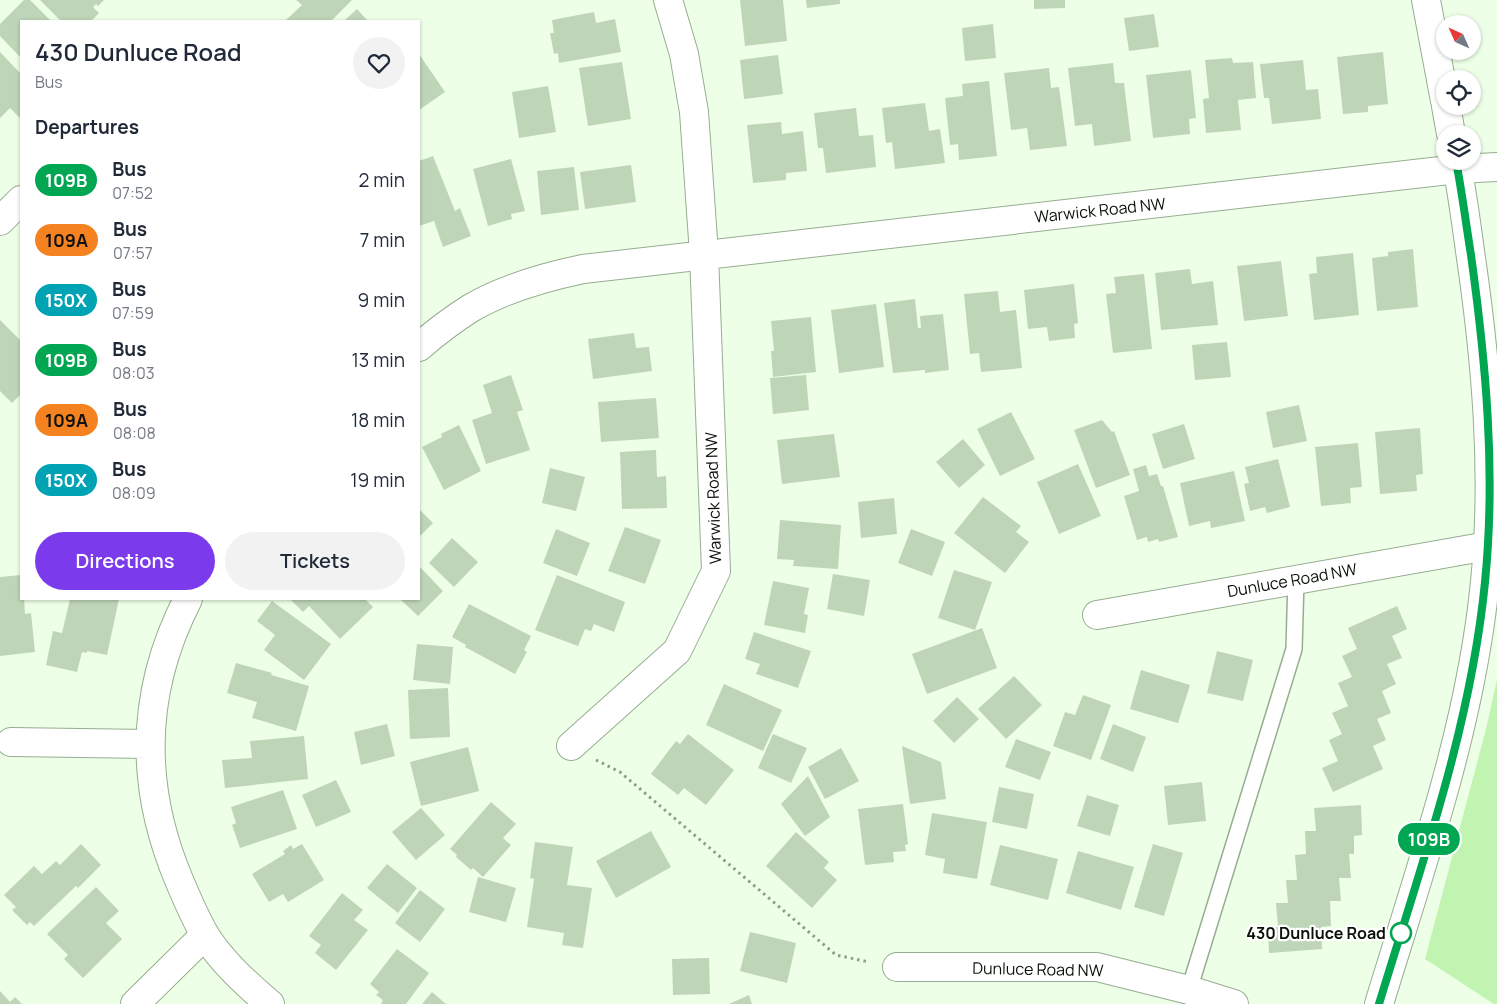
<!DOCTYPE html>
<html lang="en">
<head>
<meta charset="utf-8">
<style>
  body { margin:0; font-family:Manrope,sans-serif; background:#f2f2f3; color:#1f2937; height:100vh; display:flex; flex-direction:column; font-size:19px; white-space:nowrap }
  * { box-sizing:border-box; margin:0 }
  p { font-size:16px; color:#747a83 }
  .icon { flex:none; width:28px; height:28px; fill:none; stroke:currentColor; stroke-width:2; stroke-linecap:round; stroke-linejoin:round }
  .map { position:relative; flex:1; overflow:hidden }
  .sheet { position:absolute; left:20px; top:20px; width:400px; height:580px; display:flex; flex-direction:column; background:#fff; border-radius:0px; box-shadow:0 1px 4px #0004 }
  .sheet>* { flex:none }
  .badge { padding:0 10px; border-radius:16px; font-size:18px; line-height:32px }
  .needle { width:32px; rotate:315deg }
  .tools { position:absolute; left:1436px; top:15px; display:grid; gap:10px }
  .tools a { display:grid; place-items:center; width:45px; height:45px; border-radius:50%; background:#fff; box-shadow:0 1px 4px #0004; font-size:25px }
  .map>.badge { position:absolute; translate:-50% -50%; box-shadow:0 0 0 2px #fff }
  h2 { padding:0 15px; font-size:19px; line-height:45px }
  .round { display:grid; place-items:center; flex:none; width:52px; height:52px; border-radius:26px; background:#f2f2f3 }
  .summary { display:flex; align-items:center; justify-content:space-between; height:85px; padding:0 15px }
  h1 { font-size:24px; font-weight:600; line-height:38px }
  .cta { display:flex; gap:10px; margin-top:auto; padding:10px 15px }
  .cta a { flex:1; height:58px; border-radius:30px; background:#7c3aed; color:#fff; font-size:20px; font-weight:600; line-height:58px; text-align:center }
  .cta a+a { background:#f2f2f3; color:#1f2937 }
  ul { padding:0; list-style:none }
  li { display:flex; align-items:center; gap:15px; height:60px; padding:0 15px }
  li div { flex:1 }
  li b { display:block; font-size:19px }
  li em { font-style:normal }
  li .badge { min-width:55px; font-weight:700; text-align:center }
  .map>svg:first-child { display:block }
  .green { fill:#c1f4b0 }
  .building { fill:#bfd5b8 }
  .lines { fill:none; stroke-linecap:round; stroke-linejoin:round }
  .lane-casing { stroke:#97ad91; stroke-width:18 }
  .street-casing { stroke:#97ad91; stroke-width:30 }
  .secondary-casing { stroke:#97ad91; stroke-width:30 }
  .path { stroke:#8f9d8b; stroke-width:3; stroke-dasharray:2.5 4; stroke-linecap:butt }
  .lane { stroke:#fff; stroke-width:15 }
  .street { stroke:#fff; stroke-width:28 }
  .secondary { stroke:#fff; stroke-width:28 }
  .line-casing { stroke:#fff; stroke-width:11 }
  .line { stroke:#00a651; stroke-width:8 }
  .stop-dot { fill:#fff; stroke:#00a651; stroke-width:2.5 }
  .labels { text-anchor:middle; stroke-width:4.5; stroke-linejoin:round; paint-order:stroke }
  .street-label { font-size:16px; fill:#091107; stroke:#fff }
  .stop-label { font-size:16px; font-weight:bold; fill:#091107; stroke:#fff; text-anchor:end }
</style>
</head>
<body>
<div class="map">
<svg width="1497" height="1004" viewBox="0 0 1497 1004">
  <rect width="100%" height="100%" fill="#edffe7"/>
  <path class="green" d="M1497 680V1004H1494L1425 959 1486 729Z"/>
  <path class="building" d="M24 0H30L51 21H21V58L0 36V24Z
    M40 0H104L98 6 96 4 93 7 99 13 91 21H61Z
    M296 0H352L331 21H287L286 20 302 5Z
    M740 0H783L787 41 745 46Z
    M806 0H840V4L807 8Z
    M1034 0H1065V8L1034 9Z
    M357 9 368 21H344Z
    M594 12 596 23 615 19 621 52 559 63 558 53 554 54 550 33H554L552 20Z
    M1154 14 1159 47 1129 51 1124 18Z
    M993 24 996 58 965 61 962 28Z
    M0 52 21 74 20 118 10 108 0 118Z
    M1383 52 1388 104 1368 106V112L1343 114 1337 57Z
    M419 54 445 92 419 110Z
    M778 55 783 94 744 99 740 60Z
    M1232 58 1233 63 1253 62 1256 98 1238 100 1241 130 1206 133 1203 99 1209 98 1205 60Z
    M1303 60 1306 90 1318 89 1321 119 1272 124 1269 98H1264L1260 64Z
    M622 62 631 119 588 126 579 68Z
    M1113 63 1115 83H1124L1131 141 1094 146 1092 124 1075 126 1068 68Z
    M1049 68 1051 88 1059 87 1067 146 1030 150 1027 128 1011 130 1004 73Z
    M1191 70 1196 118 1189 119 1190 134 1153 138 1146 75Z
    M989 81 997 156 959 160 958 144 950 145 945 98 963 96 962 84Z
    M548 86 556 132 519 138 512 92Z
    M925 103 929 131 940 129 945 163 895 169 892 142 886 143 882 108Z
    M856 108 859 136 873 135 876 167 826 173 823 148H818L814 113Z
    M781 122 782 134 803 131 807 171 786 173V180L753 183 747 125Z
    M433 156 455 211 460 208 471 236 443 247 434 221 419 226V161Z
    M511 159 525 211 511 214 512 219 488 226 473 169Z
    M631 165 636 202 585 209 580 172Z
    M574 167 579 210 541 215 537 171Z
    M1413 249 1418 307 1377 311 1372 258 1388 256V252Z
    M1353 253 1359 315 1314 320 1309 274 1317 273 1316 257Z
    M1281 261 1288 316 1244 321 1237 266Z
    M1190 269 1192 284 1213 281 1218 325 1161 330 1155 273Z
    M1144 274 1152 349 1113 353 1106 294 1116 293 1114 277Z
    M1074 284 1078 323 1074 324 1075 338 1049 341 1047 327 1028 329 1024 290Z
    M998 291 1000 312 1016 310 1022 368 981 372 979 353 970 354 964 294Z
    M915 299 918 328H921L920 316 943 314 949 370 925 373V370L893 373 884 303Z
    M876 304 884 367 839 373 831 310Z
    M811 317 816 372 773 377 771 351H774L771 321Z
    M0 320 21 341V394L12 403 0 391Z
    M634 333 636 348 649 347 652 371 593 379 588 339Z
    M1227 342 1231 377 1195 380 1192 345Z
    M511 375 523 410 517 412 530 450 486 464 472 420 492 413 483 385Z
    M806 375 809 410 773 414 770 378Z
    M656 398 659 438 601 442 598 402Z
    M1299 405 1307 441 1273 448 1266 412Z
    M1011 412 1035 459 1000 476 977 429Z
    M1102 420 1112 432 1114 431 1130 475 1096 488 1074 430Z
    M1184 424 1195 459 1163 469 1152 434Z
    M459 425 481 471 444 490 422 447 442 437 441 434Z
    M1420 428 1423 474 1416 475 1417 491 1380 494 1375 432Z
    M834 434 840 477 782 484 777 440Z
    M963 439 985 465 959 488 936 462Z
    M1358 443 1362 487 1350 488 1351 503 1321 506 1315 447Z
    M656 450 657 477 666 476 667 508 622 509 620 452Z
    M1278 459 1290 507 1267 513 1265 507 1250 511 1244 484 1249 483 1245 467Z
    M1078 464 1101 516 1059 534 1037 482Z
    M1146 465 1149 476 1157 474 1161 486H1163L1178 537 1159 542 1158 539 1148 542 1147 537 1137 540 1124 496 1139 491 1133 469Z
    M550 468 585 477 576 511 542 503Z
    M1234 471 1245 521 1211 528 1210 521 1189 526 1180 483Z
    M983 497 1021 526 1016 532 1029 542 1005 573 954 533Z
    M894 498 897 534 861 538 858 502Z
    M419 509 433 523 419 537Z
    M780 520 841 525 838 569 793 566 794 560 777 559Z
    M625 527 661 540 645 584 608 571Z
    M556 529 590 543 577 576 543 563Z
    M911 529 945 542 932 576 898 563Z
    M452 538 478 562 454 587 429 563Z
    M419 566 443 591 418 616 400 599H419Z
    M954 570 992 582 975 630 938 618Z
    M833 574 870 580 864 616 827 609Z
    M21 575V599H24L25 614 31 613 35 652 0 656V577Z
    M557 575 625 602 614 632 594 624 591 631 585 629 578 646 535 630Z
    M773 581 809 588 804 614 808 615 805 633 764 625Z
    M70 599H119L107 655 87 651V653L82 652 77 672 46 665 53 631 62 633Z
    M290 599H365L373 607 340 639 309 606 303 612Z
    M272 601 331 644 304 680 264 650 275 635 257 621Z
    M469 604 531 636 524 650 527 652 515 674 465 647 466 645 452 637Z
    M1397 606 1407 629 1392 636 1402 658 1387 664 1396 684 1382 691 1391 713 1377 719 1386 740 1373 746 1383 769 1333 792 1322 768 1338 761 1329 740 1342 734 1332 713 1348 706 1338 683 1352 677 1342 656 1357 649 1348 628Z
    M982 628 997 668 927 694 912 654Z
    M754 632 811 651 798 688 756 674 760 664 745 659Z
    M417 644 453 647 450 684 413 680Z
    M1217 651 1253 660 1243 701 1207 693Z
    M236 663 272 673 271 675 309 686 296 731 252 718 257 702 227 693Z
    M1141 670 1190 685 1178 723 1130 709Z
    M1014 676 1042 705 1006 739 978 709Z
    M724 684 782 710 763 751 706 725Z
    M448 688 450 737 410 739 408 690Z
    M1083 695 1111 705 1091 760 1053 746 1065 712 1075 715Z
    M957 697 979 719 954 743 933 721Z
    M387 724 395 756 361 765 354 732Z
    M1113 724 1146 737 1133 772 1100 759Z
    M688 734 734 770 706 805 684 788 678 795 651 774 676 741 680 744Z
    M773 734 807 748 791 783 758 768Z
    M304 736 308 779 225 788 222 760 252 758 250 741Z
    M1016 739 1051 752 1040 780 1005 767Z
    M902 746 941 762 946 799 910 804Z
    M468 747 479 791 421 806 410 762Z
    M841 748 859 781 825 799 808 767Z
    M808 776 830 817 805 836 781 804Z
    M336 780 351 812 316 827 302 795Z
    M1202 782 1206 821 1168 825 1164 786Z
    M999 787 1034 794 1027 829 992 822Z
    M283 790 297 829 240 848 232 825 236 823 231 807Z
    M1087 795 1119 805 1110 836 1077 826Z
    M491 802 516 824 503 838 511 845 483 877 473 868 471 870 456 857 457 855 450 849Z
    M903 804 908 844 905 845 906 851 893 852 894 862 865 865 858 809Z
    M1361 805 1362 835 1354 836V854H1349L1351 878H1339L1341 901H1330L1331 926 1321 927 1322 949 1269 953 1268 928 1278 927 1276 903H1288L1286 880H1297L1295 855 1306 854 1305 831H1316L1314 808Z
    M421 808 445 835 416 860 392 832Z
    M932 813 987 822 977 879 943 873 945 859 925 855Z
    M651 831 671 867 616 898 596 861Z
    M796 832 829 862 824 868 837 880 812 908 766 866Z
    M535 842 573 847 567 885 592 888 583 948 562 945 564 933 527 927 534 879 530 878Z
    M81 844 101 865 78 888 76 886 34 926 30 922 27 925 12 910 16 907 4 895 34 866 42 874 56 861 60 865Z
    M302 844 324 880 288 902 283 894 269 902 252 874 285 854 283 851 291 845 293 849Z
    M1153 844 1183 853 1164 916 1134 907Z
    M1000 845 1058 859 1048 900 990 885Z
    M1078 851 1134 867 1121 910 1066 893Z
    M387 864 417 888 398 913 367 888Z
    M478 877 516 888 506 922 469 912Z
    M96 887 119 911 106 923 122 939 83 978 64 959 68 955 47 934Z
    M420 890 445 909 420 942 395 923Z
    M342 893 363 910 354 920 368 930 336 970 315 953 321 945 309 936Z
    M750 932 796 943 787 983 740 971Z
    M397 949 429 973 406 1004H381L383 1000 376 995 379 992 370 984Z
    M709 958 710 994 673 995 672 959Z
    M0 991 10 1002 15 997 22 1004H0Z
    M432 992 446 1004H422Z
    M749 995 752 1004H729Z"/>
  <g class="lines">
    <g class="lane-casing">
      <path id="lane" d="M1189 990 1294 649 1296 579"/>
    </g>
    <g class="street-casing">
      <path id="street" d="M0 221 21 200
        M419 347C435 333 452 320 471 308 505 288 545 277 583 269L1458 169 1497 167
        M188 599C140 692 139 785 179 880 187 899 195 918 205 935 221 961 246 984 270 1004
        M1097 615 1488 546
        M11 742 149 744
        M571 746 677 651 716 571 704 254 694 112 684 54 668 0
        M897 967H1097L1189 990 1234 1004
        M135 1004 205 935"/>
    </g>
    <g class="secondary-casing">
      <path id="secondary" d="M1426 0 1445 101
        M1446 106 1451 134
        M1379 1004C1421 866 1471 726 1485 582 1496 472 1486 360 1470 251 1466 221 1462 191 1456 161"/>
    </g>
    <path class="path" d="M596 760 620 772 836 955 869 962"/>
    <use href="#lane" class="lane"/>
    <use href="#street" class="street"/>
    <use href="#secondary" class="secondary"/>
  </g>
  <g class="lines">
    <g class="line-casing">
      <path id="line" d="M1379 1004C1421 866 1471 726 1485 582 1496 473 1486 363 1471 255 1466 224 1462 192 1456 161"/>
    </g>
    <use href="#line" class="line"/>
  </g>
  <circle class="stop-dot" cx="1401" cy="933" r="10"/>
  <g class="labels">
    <g class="street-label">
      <text transform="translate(1100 210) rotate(-6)" y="6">Warwick Road NW</text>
      <text transform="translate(713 498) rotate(-92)" y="6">Warwick Road NW</text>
      <text transform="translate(1292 580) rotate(-10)" y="6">Dunluce Road NW</text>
      <text transform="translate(1038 969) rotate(1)" y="6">Dunluce Road NW</text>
    </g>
    <g class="stop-label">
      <text x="1386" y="939">430 Dunluce Road</text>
    </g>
  </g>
</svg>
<div class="tools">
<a><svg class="needle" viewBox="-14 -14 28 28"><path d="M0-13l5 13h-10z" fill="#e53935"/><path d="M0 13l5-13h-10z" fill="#747a83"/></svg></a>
<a><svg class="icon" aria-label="locate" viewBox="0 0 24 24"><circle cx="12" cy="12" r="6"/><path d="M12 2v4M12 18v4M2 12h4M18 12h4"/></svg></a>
<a><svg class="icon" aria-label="layers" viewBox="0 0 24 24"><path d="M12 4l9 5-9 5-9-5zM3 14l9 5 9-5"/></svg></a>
</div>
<b class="badge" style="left:1429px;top:839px;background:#00a651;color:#fff">109B</b>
<section class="sheet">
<div class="summary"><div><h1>430 Dunluce Road</h1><p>Bus</p></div><a class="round"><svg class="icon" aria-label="heart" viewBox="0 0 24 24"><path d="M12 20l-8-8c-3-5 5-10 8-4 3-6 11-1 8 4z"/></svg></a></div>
<h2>Departures</h2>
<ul>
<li><span class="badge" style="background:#00a651;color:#fff">109B</span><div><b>Bus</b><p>07:52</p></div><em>2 min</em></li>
<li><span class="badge" style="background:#f58220;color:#111">109A</span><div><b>Bus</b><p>07:57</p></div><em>7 min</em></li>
<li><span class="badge" style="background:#00a3b4;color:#fff">150X</span><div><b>Bus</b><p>07:59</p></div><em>9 min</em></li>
<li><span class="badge" style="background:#00a651;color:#fff">109B</span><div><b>Bus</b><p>08:03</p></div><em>13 min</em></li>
<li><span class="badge" style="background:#f58220;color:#111">109A</span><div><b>Bus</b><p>08:08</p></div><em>18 min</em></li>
<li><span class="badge" style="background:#00a3b4;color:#fff">150X</span><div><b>Bus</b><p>08:09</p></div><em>19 min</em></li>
</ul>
<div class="cta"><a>Directions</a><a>Tickets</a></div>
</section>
</div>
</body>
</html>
